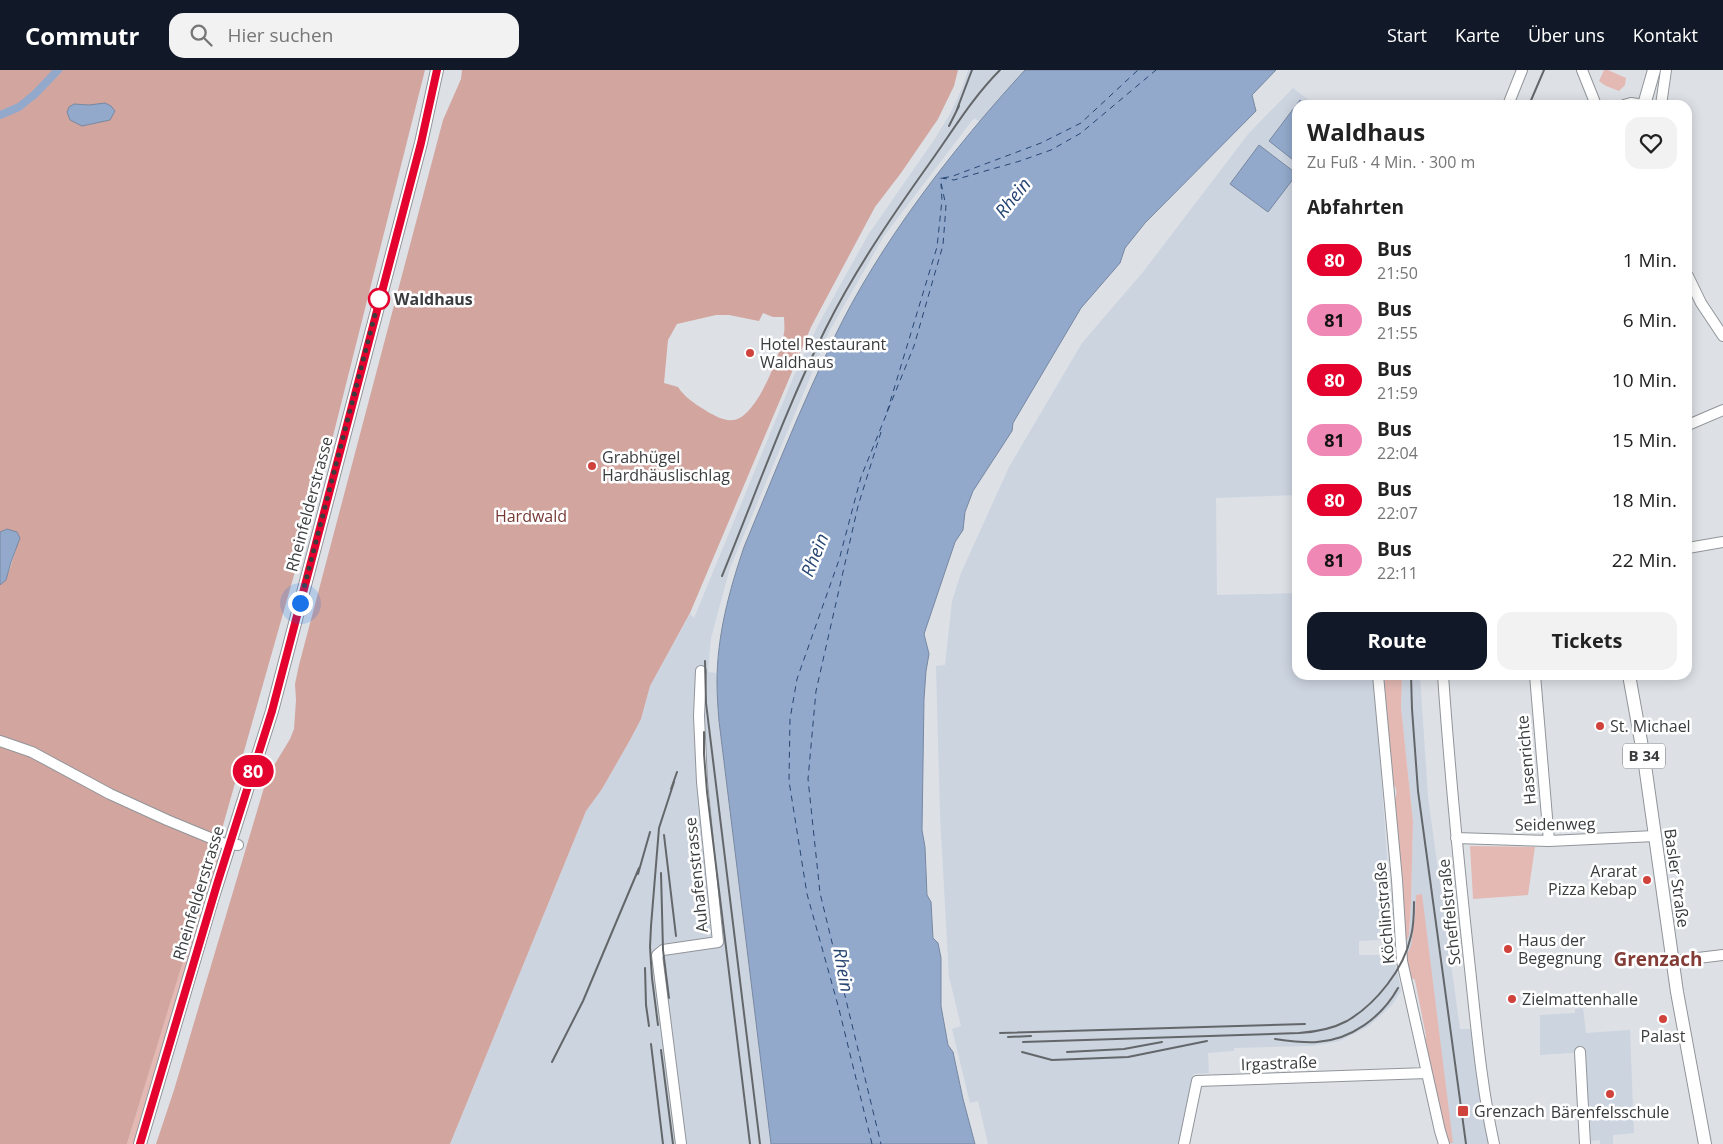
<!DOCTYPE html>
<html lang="de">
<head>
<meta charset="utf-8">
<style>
  body { margin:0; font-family:"Open Sans",sans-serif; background:#f2f2f2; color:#222; height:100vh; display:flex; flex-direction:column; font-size:19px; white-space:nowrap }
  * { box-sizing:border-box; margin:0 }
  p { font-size:16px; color:#767676 }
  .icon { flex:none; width:28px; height:28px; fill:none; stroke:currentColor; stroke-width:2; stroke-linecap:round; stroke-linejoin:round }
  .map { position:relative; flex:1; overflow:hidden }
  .side { position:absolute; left:1292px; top:30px; width:400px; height:580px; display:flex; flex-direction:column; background:#fff; border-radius:15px; box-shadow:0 2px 12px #0003 }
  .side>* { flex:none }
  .badge { padding:0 10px; border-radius:16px; font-size:18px; line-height:32px }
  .you { position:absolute; width:25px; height:25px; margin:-12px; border:4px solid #fff; border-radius:50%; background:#1a73e8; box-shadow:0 0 0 8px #1a73e833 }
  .map>.badge { position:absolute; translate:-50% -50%; box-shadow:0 0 0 2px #fff }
  h2 { padding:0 15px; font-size:19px; line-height:45px }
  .round { display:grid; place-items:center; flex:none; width:52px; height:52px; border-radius:15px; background:#f2f2f2 }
  .overview { display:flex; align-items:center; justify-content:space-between; height:85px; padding:0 15px }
  h1 { font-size:24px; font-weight:700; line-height:38px }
  .cta { display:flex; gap:10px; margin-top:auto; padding:10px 15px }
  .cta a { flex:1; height:58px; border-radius:15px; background:#111827; color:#fff; font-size:20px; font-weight:700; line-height:58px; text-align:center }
  .cta a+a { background:#f2f2f2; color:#222 }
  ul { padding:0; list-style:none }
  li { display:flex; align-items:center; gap:15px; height:60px; padding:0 15px }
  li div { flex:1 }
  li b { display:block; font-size:19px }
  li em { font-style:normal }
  li .badge { min-width:55px; font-weight:700; text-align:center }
  header { display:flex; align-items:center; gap:30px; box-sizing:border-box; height:70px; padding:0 25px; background:#111827; color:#fff }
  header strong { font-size:24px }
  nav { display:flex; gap:28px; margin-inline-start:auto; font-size:18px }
  .search { width:350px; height:45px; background:#f2f2f2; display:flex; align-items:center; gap:12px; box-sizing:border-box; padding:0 18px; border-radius:15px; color:#767676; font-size:19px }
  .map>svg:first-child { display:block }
  .built { fill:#ccd4e0 }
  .green { fill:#e4b9b4 }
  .forest { fill:#d3a59f; fill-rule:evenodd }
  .water { fill:#92a9cb; stroke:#7888a1 }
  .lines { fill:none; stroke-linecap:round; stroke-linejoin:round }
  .canal { stroke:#92a9cb; stroke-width:8 }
  .ferry { stroke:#274673; stroke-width:1; stroke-dasharray:6 5; stroke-linecap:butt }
  .minor-casing { stroke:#91959a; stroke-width:12 }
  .major-casing { stroke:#91959a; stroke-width:14 }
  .minor { stroke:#fff; stroke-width:10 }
  .major { stroke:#fff; stroke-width:12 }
  .rail { stroke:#646769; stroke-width:2 }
  .line-casing { stroke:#fff; stroke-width:11 }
  .line { stroke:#e4032e; stroke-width:8 }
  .walk { stroke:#3a3c3e; stroke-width:5; stroke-dasharray:0 9 }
  .stop-dot { fill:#fff; stroke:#e4032e; stroke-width:2.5 }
  .poi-dot { fill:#d0423c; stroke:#fff; stroke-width:2 }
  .labels { text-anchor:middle; stroke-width:5; stroke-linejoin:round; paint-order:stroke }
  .shield { fill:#fff; stroke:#757678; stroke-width:1 }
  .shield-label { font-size:15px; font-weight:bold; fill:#3a3c3e }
  .stop-label { font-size:16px; font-weight:bold; fill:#3a3c3e; stroke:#fff; text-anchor:start }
  .poi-label { font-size:16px; fill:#3a3c3e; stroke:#fff; text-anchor:start }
  .street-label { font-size:16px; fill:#3a3c3e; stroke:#fff }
  .park-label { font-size:16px; fill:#773a35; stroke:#fff }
  .water-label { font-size:18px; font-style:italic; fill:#274673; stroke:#fff }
  .quarter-label { font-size:19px; font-weight:bold; fill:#843c36; stroke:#fff }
</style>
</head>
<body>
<header>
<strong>Commutr</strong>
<div class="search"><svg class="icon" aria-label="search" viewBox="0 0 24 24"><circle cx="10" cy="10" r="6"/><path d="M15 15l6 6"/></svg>Hier suchen</div>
<nav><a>Start</a><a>Karte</a><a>Über uns</a><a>Kontakt</a></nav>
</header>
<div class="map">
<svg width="1723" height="1074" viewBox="0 0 1723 1074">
  <rect width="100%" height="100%" fill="#dde1e6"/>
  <path class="built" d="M968 0H1025L980 52 974 48 884 166 830 260 730 498 711 568 708 602 717 603 719 651 724 695 771 1074H450L586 741 602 719 630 670 641 649 650 616 690 544 694 548 793 308 818 255 868 165 934 70 950 44 962 18Z
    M1293 18 1315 35H1298L1297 425 1216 428 1217 525 1297 523 1298 605H1374L1392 857 1380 870 1359 871V885H1395L1396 902 1398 904 1401 921 1392 935 1369 956 1340 971 1312 976 1234 978V981L1208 983 1209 1003 1193 1004 1179 1074H988L978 1031 970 1033 952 959 961 956 949 907 940 745 936 596 945 595 952 531 961 503 1009 397 1082 273 1143 202 1249 63Z
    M1402 605H1420L1428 727 1460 959H1472L1489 1074H1449L1445 1063 1425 973 1426 966 1415 910 1410 907 1404 877 1409 864 1411 832 1413 752 1401 637Z
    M1583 938 1586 963 1630 960 1634 1063 1613 1065V1074H1600V1070L1591 1071 1585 982 1540 985V945L1575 943V939Z"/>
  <path class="green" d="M1604 0H1608L1626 8 1625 15 1619 21 1606 16 1599 11Z
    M1384 605H1402L1401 637 1413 752 1411 832 1409 865 1404 877 1394 732C1397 724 1398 719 1392 712Z
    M1470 776 1535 777 1528 825 1473 829Z
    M217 778 219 783 220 795 137 1074H127Z
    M1422 824 1453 1073H1449L1445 1063 1425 973 1426 966 1415 910 1410 907 1406 886 1411 876 1415 847 1416 825Z"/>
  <path class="forest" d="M0 0H425L330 378 203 826 127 1074H0V515C10 506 11 492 16 480L7 459 0 462Z
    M462 0H958L954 16 938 49 901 103 875 137 811 257 690 543 650 616 641 649 630 670 602 719 586 741 450 1074H156L174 1020 263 721 270 702 290 669 294 659 296 630 295 614 299 595 443 50 461 9ZM763 243 773 247H784C784 252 785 258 784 263 781 283 756 349 733 350 723 351 716 346 708 342 697 335 685 328 678 317L664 313 668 270 677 254 716 245H729L759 251Z"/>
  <path class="water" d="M1025 0H1276L1252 25 1256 41 1145 153 1125 178 1120 193 1081 238 1013 353 1012 361 973 421 965 442 963 460 955 472 924 564 929 584 926 601 924 629 922 760 925 777 927 825 931 832 933 868 938 873 941 888V936L948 975 953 982 963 1029 975 1074H771L719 651C718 638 717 625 717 612 717 566 729 521 744 477 773 407 801 336 834 268 879 174 954 77 1025 0Z
    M1300 30 1306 35H1298L1297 93 1269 71Z
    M105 33 111 36 115 41 110 50 82 56 70 50 67 42 69 37 74 34 89 35Z
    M1259 75 1297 104 1268 142 1230 114Z
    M7 459 17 462 20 468 11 492 6 510 0 515V462Z"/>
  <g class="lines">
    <path class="canal" d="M0 45 19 37 35 24 58 0"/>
    <path class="ferry" d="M941 108 954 110 1020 91 1051 80 1081 63 1156 0
      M943 108 953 106 1041 73 1081 53 1138 0
      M887 342 937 177 942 130 941 114
      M881 362 858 436 816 621 808 709 820 823 881 1074
      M872 1074 839 939 807 824 789 711 790 649 797 609 839 490 861 407 914 276 943 175 946 136 940 108"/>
    <g class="minor-casing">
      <path id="minor" d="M1582 0 1596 35
        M1508 35 1522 0
        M1624 35 1631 33 1644 35
        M1661 35 1666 0
        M1688 206 1701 233 1723 266
        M1688 355 1723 340
        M1688 478 1723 472
        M1378 605 1397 810 1402 891 1440 1061 1444 1074
        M1443 605C1450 706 1460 807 1471 908 1477 964 1482 1019 1494 1074
        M1535 605 1549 771
        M0 671 32 682 110 724 167 750 225 774 238 775
        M1456 768 1549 771 1655 766
        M1673 891 1723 885
        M1580 982 1585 1074
        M681 1074 657 885 663 880 718 872 702 712 699 646 701 601
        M1184 1074 1197 1011 1427 1003"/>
    </g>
    <g class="major-casing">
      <path id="major" d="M1644 35 1654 0
        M1629 605 1644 688 1677 922 1705 1074
        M140 1074 212 830 272 641 421 73 437 0"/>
    </g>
    <use href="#minor" class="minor"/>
    <use href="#major" class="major"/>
    <path class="rail" d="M1529 35 1544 0
      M956 42 972 0
      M949 56 959 36
      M722 506C756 423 786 338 826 258 855 200 892 146 929 94 952 62 972 28 1000 0
      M705 591 706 633 760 1074
      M1411 605 1412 639 1418 721 1466 1074
      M704 662V684L707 722 750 1074
      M671 719 677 702
      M664 765 676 866
      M661 803 663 880 669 928
      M638 804 650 762
      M645 898 646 935 649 956
      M658 955 652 908 650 877 651 856 659 758 674 712
      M1000 963 1305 954
      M1008 967 1031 966
      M1275 969C1289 971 1303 973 1317 972 1351 970 1382 947 1398 918
      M1023 972 1299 963C1315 962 1332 959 1347 951 1376 934 1404 899 1411 866 1414 855 1414 843 1414 832
      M651 974 663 1074
      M661 980 673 1074
      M1022 982 1052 990 1128 987 1207 971
      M1067 982 1124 979 1162 972
      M552 992 583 931 639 798"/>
  </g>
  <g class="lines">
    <g class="line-casing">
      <path id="line" d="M140 1074 218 811 272 641 421 73 437 0"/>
    </g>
    <use href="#line" class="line"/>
    <path class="walk" d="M300 533 379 229"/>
  </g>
  <circle class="stop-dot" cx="379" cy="229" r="10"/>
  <g class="poi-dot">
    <circle cx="750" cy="283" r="5"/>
    <circle cx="592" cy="396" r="5"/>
    <circle cx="1600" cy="656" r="5"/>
    <circle cx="1647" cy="810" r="5"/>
    <circle cx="1508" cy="879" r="5"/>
    <circle cx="1512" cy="929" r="5"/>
    <circle cx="1663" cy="949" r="5"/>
    <circle cx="1610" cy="1024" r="5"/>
    <rect x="1457" y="1035" width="12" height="12" rx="2.5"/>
  </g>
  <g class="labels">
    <rect class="shield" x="1623" y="673.5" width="42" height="25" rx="4"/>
    <g class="shield-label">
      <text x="1644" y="691">B 34</text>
    </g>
    <g class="stop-label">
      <text x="394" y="235">Waldhaus</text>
    </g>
    <g class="poi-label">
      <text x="760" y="280">Hotel Restaurant<tspan x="760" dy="18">Waldhaus</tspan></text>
      <text x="602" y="393">Grabhügel<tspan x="602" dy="18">Hardhäuslischlag</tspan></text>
      <text x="1610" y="662">St. Michael</text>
      <text x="1637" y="807" text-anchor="end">Ararat<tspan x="1637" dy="18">Pizza Kebap</tspan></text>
      <text x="1518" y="876">Haus der<tspan x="1518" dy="18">Begegnung</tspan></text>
      <text x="1522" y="935">Zielmattenhalle</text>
      <text x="1663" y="972" text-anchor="middle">Palast</text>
      <text x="1474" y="1047">Grenzach</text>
      <text x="1610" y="1048" text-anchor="middle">Bärenfelsschule</text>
    </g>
    <g class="street-label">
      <text transform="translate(309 434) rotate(-75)" y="6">Rheinfelderstrasse</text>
      <text transform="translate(1526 690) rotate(-95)" y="6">Hasenrichte</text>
      <text transform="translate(1555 754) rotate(-1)" y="6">Seidenweg</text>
      <text transform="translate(696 805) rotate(-96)" y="6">Auhafenstrasse</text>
      <text transform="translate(1677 808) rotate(82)" y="6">Basler Straße</text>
      <text transform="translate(198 823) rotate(-73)" y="6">Rheinfelderstrasse</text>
      <text transform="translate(1449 842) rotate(-96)" y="6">Scheffelstraße</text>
      <text transform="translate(1384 843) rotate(-95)" y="6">Köchlinstraße</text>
      <text transform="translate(1279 993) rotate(-2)" y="6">Irgastraße</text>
    </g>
    <g class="park-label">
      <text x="531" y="452">Hardwald</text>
    </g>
    <g class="water-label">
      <text transform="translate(1013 128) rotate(-51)" y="6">Rhein</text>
      <text transform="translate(815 485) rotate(-68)" y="6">Rhein</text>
      <text transform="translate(843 900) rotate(80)" y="6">Rhein</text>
    </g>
    <g class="quarter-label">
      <text x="1658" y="896">Grenzach</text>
    </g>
  </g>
</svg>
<div class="you" style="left:300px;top:533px"></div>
<b class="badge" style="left:253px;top:701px;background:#e4032e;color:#fff">80</b>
<section class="side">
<div class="overview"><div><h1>Waldhaus</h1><p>Zu Fuß · 4 Min. · 300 m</p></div><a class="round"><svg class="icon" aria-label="heart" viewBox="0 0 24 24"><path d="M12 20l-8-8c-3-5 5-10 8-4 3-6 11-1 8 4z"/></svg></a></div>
<h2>Abfahrten</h2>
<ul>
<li><span class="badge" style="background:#e4032e;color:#fff">80</span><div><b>Bus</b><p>21:50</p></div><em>1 Min.</em></li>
<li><span class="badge" style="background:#f088b6;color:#111">81</span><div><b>Bus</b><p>21:55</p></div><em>6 Min.</em></li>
<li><span class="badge" style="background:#e4032e;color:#fff">80</span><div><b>Bus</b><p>21:59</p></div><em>10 Min.</em></li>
<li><span class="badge" style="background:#f088b6;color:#111">81</span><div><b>Bus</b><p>22:04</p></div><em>15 Min.</em></li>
<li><span class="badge" style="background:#e4032e;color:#fff">80</span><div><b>Bus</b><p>22:07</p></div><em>18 Min.</em></li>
<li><span class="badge" style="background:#f088b6;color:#111">81</span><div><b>Bus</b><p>22:11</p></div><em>22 Min.</em></li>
</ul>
<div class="cta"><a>Route</a><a>Tickets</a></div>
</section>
</div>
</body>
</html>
